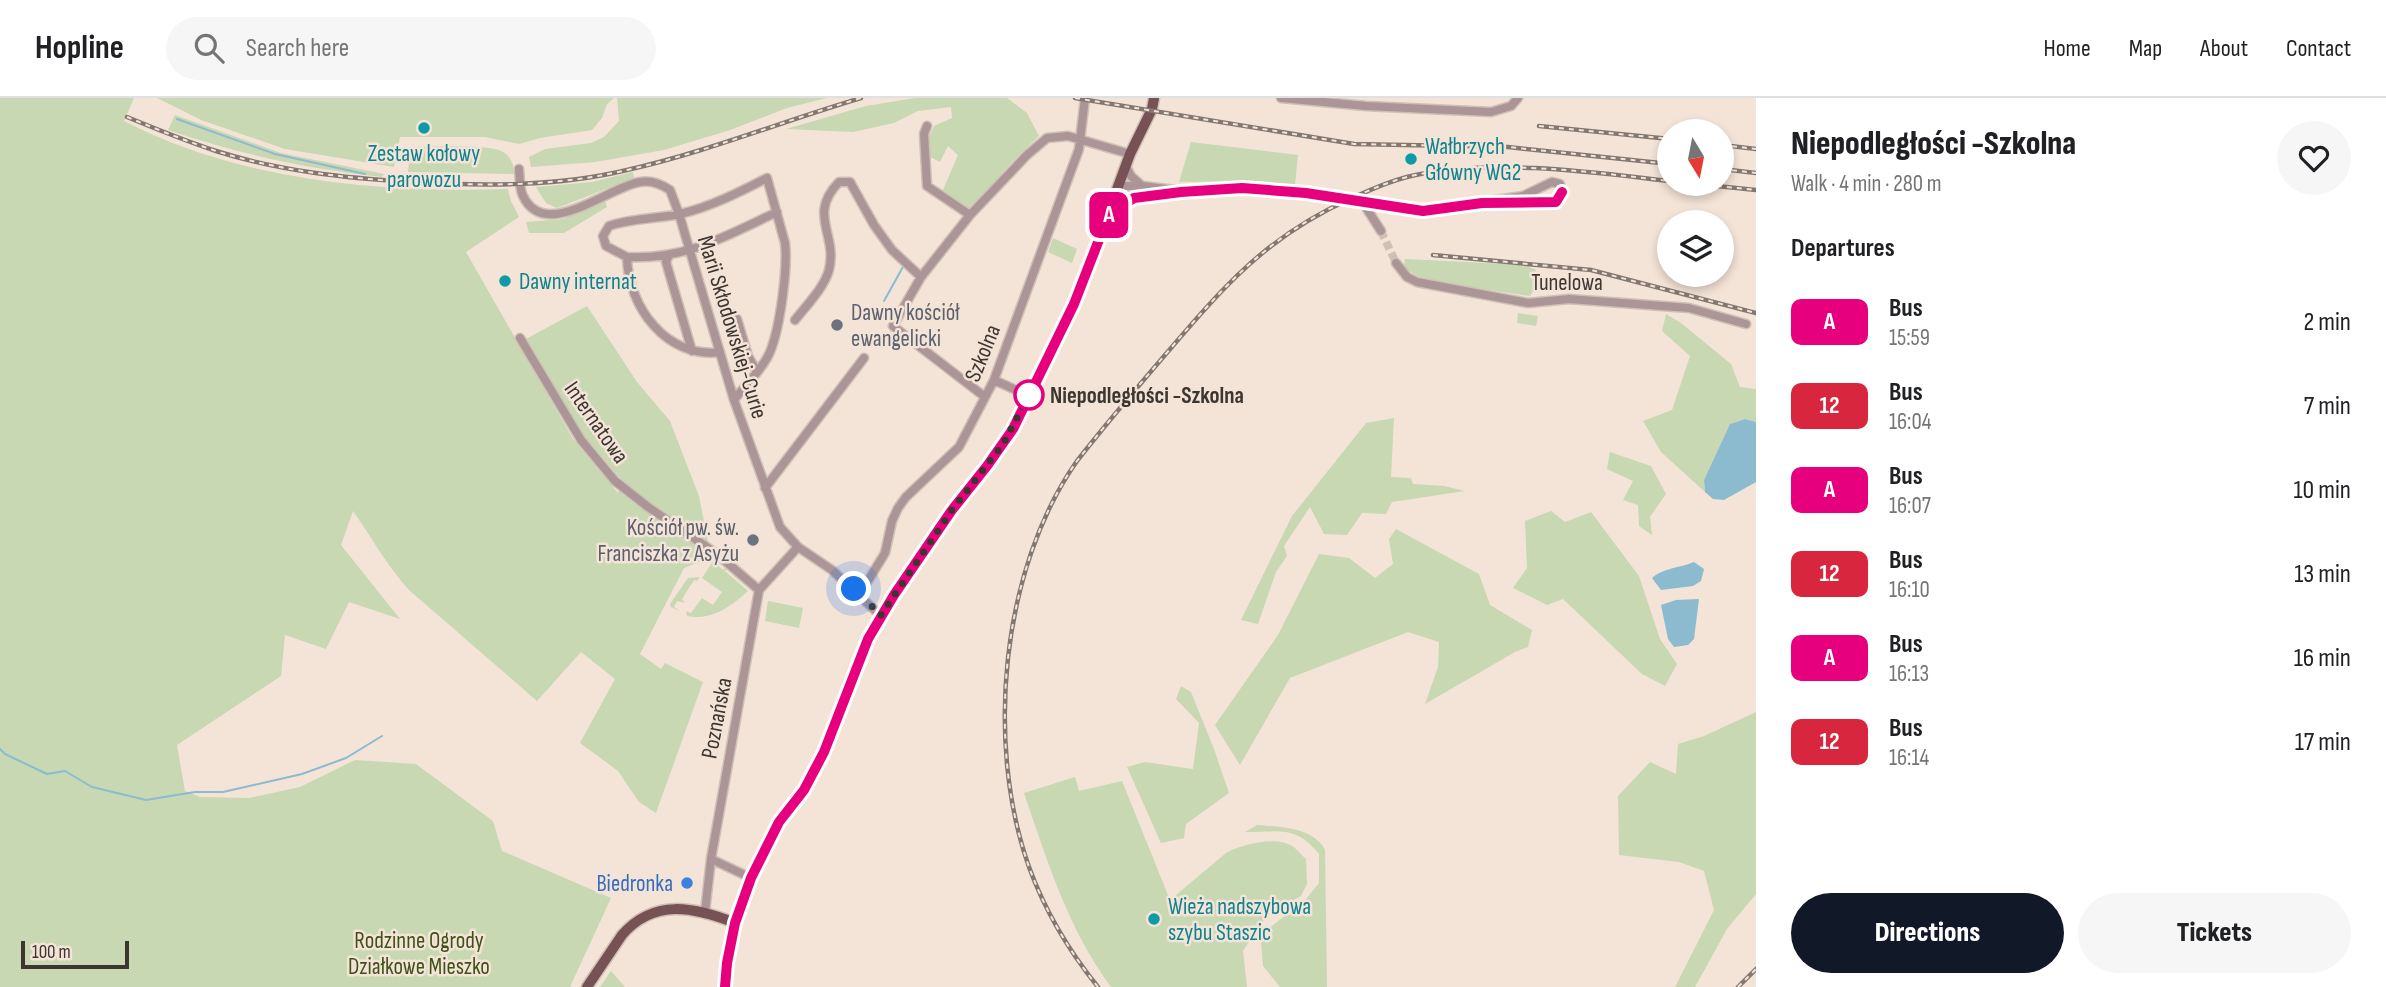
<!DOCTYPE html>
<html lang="en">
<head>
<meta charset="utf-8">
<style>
  body { margin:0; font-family:"Sofia Sans Condensed",sans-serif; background:#f6f6f6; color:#202124; height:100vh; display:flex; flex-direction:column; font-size:26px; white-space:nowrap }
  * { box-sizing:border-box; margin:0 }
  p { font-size:23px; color:#757577 }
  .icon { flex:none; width:38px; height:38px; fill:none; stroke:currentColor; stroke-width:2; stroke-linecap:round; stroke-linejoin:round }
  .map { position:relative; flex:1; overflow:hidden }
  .sheet { display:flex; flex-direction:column; background:#fff; width:630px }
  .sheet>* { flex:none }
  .badge { padding:0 14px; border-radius:10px; font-size:24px; line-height:46px }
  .needle { width:46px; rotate:170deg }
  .fabs { position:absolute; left:1657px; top:21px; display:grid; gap:14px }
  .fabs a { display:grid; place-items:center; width:77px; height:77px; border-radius:50%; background:#fff; box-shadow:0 4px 10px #0003; font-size:35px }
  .scale { position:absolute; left:21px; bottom:18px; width:108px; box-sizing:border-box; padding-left:7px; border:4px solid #3c3631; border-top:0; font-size:19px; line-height:24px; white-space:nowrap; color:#3c3631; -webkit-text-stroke:5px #f4e3d7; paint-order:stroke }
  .you { position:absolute; width:35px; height:35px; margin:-18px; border:5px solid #fff; border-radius:50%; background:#1a73e8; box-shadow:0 0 0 10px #1a73e833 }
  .map>.badge { position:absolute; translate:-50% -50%; box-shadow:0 0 0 4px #fff }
  h2 { padding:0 35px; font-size:26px; line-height:63px }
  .round { display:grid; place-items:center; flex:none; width:74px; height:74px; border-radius:37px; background:#f6f6f6 }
  .headline { display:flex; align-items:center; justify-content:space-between; height:119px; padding:0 35px }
  h1 { font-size:33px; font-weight:800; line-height:52px }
  .cta { display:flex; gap:14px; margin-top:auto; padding:14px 35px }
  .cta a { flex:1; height:80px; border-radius:42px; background:#111827; color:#fff; font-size:28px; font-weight:800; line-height:80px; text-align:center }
  .cta a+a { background:#f6f6f6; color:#202124 }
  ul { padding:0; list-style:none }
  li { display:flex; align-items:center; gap:21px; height:84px; padding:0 35px }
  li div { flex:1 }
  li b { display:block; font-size:26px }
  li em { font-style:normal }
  li .badge { min-width:77px; font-weight:700; text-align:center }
  header { display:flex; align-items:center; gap:42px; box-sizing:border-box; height:98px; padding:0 35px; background:#fff; border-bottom:2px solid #e0e0e0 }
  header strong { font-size:33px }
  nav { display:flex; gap:38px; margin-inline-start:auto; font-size:24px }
  .search { width:490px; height:63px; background:#f6f6f6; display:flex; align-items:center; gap:18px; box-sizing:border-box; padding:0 24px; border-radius:38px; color:#757577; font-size:26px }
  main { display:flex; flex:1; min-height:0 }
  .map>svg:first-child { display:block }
  .green { fill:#c8d8b3 }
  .water { fill:#8cbbcf }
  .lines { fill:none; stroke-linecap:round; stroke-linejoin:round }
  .stream { stroke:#8cbbcf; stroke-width:2 }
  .minor-tunnel { stroke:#cfc0b6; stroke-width:8; stroke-dasharray:8 4; stroke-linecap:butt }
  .minor-casing { stroke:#cfc0b6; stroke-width:11 }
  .major-casing { stroke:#cfc0b6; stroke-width:13 }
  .minor { stroke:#ab9596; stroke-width:8 }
  .major { stroke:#775254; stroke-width:10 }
  .rail-casing { stroke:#827871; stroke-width:4.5 }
  .rail { stroke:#f4e3d7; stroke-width:2; stroke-dasharray:5; stroke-linecap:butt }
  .line-casing { stroke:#fff; stroke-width:16 }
  .line { stroke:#e6007e; stroke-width:10 }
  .walk { stroke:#3c3631; stroke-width:7; stroke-dasharray:0 12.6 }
  .culture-dot { fill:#0f9aa8; stroke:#f4e3d7; stroke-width:2.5 }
  .worship-dot { fill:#6b7280; stroke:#f4e3d7; stroke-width:2.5 }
  .stop-dot { fill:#fff; stroke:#e6007e; stroke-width:3.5 }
  .shop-dot { fill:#3f7fe0; stroke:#f4e3d7; stroke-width:2.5 }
  .labels { text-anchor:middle; stroke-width:5; stroke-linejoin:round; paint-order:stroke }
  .culture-label { font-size:23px; fill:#0d838f; stroke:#f4e3d7; text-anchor:start }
  .street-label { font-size:23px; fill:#3c3631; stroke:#f4e3d7 }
  .worship-label { font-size:23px; fill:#5b616d; stroke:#f4e3d7; text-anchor:start }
  .stop-label { font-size:23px; font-weight:bold; fill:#3c3631; stroke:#f4e3d7; text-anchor:start }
  .shop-label { font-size:23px; fill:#366cbe; stroke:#f4e3d7; text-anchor:end }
  .park-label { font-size:23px; fill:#3d5217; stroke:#f4e3d7 }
</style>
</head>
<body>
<header>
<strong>Hopline</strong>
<div class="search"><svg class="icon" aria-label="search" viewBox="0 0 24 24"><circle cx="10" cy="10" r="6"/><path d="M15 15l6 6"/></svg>Search here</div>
<nav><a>Home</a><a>Map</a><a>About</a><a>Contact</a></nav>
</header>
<main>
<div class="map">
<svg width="1756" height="889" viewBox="0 0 1756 889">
  <rect width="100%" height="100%" fill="#f4e3d7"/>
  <path class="green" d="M0 0H134L124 23C240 83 379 95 508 91L511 103 519 119 466 154 573 341 618 395 622 382 584 338 526 241 587 208 637 284 670 323 699 398 711 459 684 470 640 556 661 571 665 565 703 584 656 715 639 704 618 673 580 645 615 581 581 554 537 603 409 492C387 468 372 440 353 413L341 447 400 521 349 504 326 551 285 537 281 578 177 647 185 693 200 699 249 700 300 689 355 662 416 666 493 723 502 753 611 800 570 889H0Z
    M157 0H614L607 6 602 20 592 32 540 40 519 46 485 39H400L394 69 285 51 201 22Z
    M617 0H827L787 10 730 32 664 52 595 64 531 69 529 59 545 51 591 45 604 39 619 23Z
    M915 0H1007L1027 15 1039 38 1013 63 970 111 956 105 957 102 943 92 958 57 948 48 940 64 928 58 927 38 930 37 934 28 952 20 951 9 918 13 894 25 853 34 786 31 866 8Z
    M175 17 281 55 384 76 382 79C307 71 239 56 168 32Z
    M1191 44 1298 57 1295 87 1258 83 1179 84Z
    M410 49C431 49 484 46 501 53 511 57 513 66 515 76L408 74Z
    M633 74 634 80 557 110 546 105 536 89 592 84Z
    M605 103 607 109 564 135H529L526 124 564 121Z
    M1053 140 1077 151 1072 165 1048 154Z
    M1405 161 1525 167 1536 172 1534 192 1530 198 1449 186 1418 178 1404 170Z
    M1518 215 1538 218 1536 228 1517 225Z
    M1666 216 1681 225 1731 266 1740 289 1756 291V324L1745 321 1730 326 1704 382 1705 394 1661 354 1643 323 1672 312 1690 258 1662 233Z
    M1394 320 1391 379 1411 380 1413 386 1444 388 1465 393 1392 404 1386 416 1362 415 1347 437 1324 436 1310 409 1284 448 1287 458 1276 474 1258 526 1241 522 1292 418 1366 325Z
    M1610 354 1651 368 1666 396 1650 419 1652 437 1639 428 1638 407 1623 402 1633 383 1607 371Z
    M1551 413 1565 424 1591 414 1639 478 1660 541 1677 566 1665 588 1642 576 1563 501 1547 507 1513 490 1527 470 1525 423Z
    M1396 431 1479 476 1490 507 1532 532 1528 549 1515 554 1425 606 1438 569 1439 544 1408 534 1290 580 1240 667 1215 627 1278 537 1319 456 1349 460 1375 480 1393 466 1389 441Z
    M713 463 723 472 727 469 725 473 748 493C731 509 710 523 687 518L686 513 691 515 702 500 713 507 722 494 702 480Z
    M700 479 697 483 694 482 682 501 685 505 677 503 674 509 680 513 671 509 670 506 688 480Z
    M768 503 803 510 799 530 765 523Z
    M1181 588 1191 594 1214 651 1229 695 1186 726 1184 740 1161 745 1127 669 1145 664 1193 671 1199 625 1176 601Z
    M1756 614V796L1727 831 1695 889H1675L1714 812 1704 773 1679 764 1619 757 1618 698 1650 664 1676 676 1678 646 1704 638Z
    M1075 679 1079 693 1122 683 1170 802 1226 755C1240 747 1273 739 1288 746 1295 748 1300 756 1306 761L1307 786 1301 798 1272 814 1260 826 1243 853 1247 889H1111C1068 831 1047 762 1024 695Z
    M1257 727C1279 729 1314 729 1325 752L1327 889H1280L1263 868 1261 844 1272 828 1306 801 1319 785V756C1296 727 1279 734 1245 734Z
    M611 873 625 889H600Z"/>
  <path class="water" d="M1745 321 1756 324V384L1724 402 1713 401 1705 394 1704 382 1730 326Z
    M1694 464 1704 471 1701 483 1693 488 1661 492 1652 480C1662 470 1680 470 1694 464Z
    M1699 501 1694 541 1688 547 1674 549 1668 541 1661 507 1676 502Z"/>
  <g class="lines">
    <path class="stream" d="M177 21 275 56 365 76
      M884 203 904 167
      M0 651 5 656 47 676 65 673 92 689 146 702 195 694H223L302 676 346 660 382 638"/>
    <path class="minor-tunnel" d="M1381 133 1396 165"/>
    <g class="minor-casing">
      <path id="minor" d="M1281 0 1366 8 1491 14 1511 8 1518 0
        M927 28 924 36 927 88 970 117
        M1126 69 1131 78 1141 87
        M519 71C520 80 519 90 523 98 545 144 608 89 640 84 651 82 661 86 670 92L679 116 734 302 780 429 798 449 832 472 881 518
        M1119 88H1143L1174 92
        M1117 95 1134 100 1180 94 1242 90 1306 95 1423 113 1523 98 1552 84 1560 86 1562 94 1556 104 1482 105
        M1365 104 1367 111 1381 133
        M1109 116 1134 100
        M669 157 666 164 692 253
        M627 159C686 162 726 138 777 114
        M1396 165 1407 179 1417 184 1528 205 1569 201 1689 210 1746 226
        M737 221 748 258 756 272
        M795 222C806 208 824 190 829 172 838 136 807 117 839 84H850L874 127 892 152 921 179
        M520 240 581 342 615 383 648 409 717 456 759 492
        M720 254C667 261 628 209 627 159L606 148 603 138 609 128C632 120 656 121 680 116 710 109 740 94 767 80L785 145C788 170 780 230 770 254 763 271 745 287 734 302
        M994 282 1029 298
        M985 299 893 228 921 179 970 117 1027 57 1047 40 1068 38 1130 56
        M765 390 864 260
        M860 496 885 455 892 423 898 410 906 399 959 349 994 282 1079 51 1085 0
        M711 761 751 780
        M705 814 711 761 759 492 798 449"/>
    </g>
    <g class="major-casing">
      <path id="major" d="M587 889 622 837C654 800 694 809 735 825
        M725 889 727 865 735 825 756 769 779 724 804 692 824 654 853 575 881 518 952 412 987 368 1013 331 1080 192 1130 56 1152 11 1154 0"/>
    </g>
    <use href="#minor" class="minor"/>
    <use href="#major" class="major"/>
    <g class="rail-casing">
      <path id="rail" d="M1075 0 1354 46 1508 49 1670 66
        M127 19C156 31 186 43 216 53 279 73 345 80 410 84 482 88 557 89 627 72 707 54 783 23 861 0
        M1539 28 1670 41
        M1722 47 1756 51
        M1722 71 1756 75
        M1697 86 1756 92
        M1433 157 1591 172 1756 215
        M1098 889C1069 853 1045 813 1029 769 985 645 1001 471 1077 363 1105 327 1135 292 1165 257 1223 189 1267 138 1350 101 1374 90 1399 79 1426 75 1506 62 1589 74 1670 83
        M1738 889 1756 871"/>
    </g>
    <use href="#rail" class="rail"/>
  </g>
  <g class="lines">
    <g class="line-casing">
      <path id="line" d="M725 889 727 865 735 825 751 780 779 724 804 692 824 654 868 541 894 497 952 412 987 368 1013 331 1074 206 1109 116 1134 100 1181 94 1242 90 1306 95 1423 113 1482 105 1556 104 1562 94"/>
    </g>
    <use href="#line" class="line"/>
    <path class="walk" d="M854 491 881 517 952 412 1003 346 1029 297"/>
  </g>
  <g class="culture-dot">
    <circle cx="424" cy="30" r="7"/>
    <circle cx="1411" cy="61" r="7"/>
    <circle cx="505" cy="183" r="7"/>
    <circle cx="1154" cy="821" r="7"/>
  </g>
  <g class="worship-dot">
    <circle cx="837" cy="227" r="7"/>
    <circle cx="753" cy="442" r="7"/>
  </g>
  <circle class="stop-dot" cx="1029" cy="297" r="14"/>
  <circle class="shop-dot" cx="687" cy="785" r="7"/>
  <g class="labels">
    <g class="culture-label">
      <text x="1425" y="56">Wałbrzych<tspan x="1425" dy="26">Główny WG2</tspan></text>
      <text x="424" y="63" text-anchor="middle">Zestaw kołowy<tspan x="424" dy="26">parowozu</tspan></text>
      <text x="519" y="191">Dawny internat</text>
      <text x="1168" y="816">Wieża nadszybowa<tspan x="1168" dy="26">szybu Staszic</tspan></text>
    </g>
    <g class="street-label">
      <text x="1567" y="192">Tunelowa</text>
      <text transform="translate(733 229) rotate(73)" y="8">Marii Skłodowskiej-Curie</text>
      <text transform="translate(982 255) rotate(-68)" y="8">Szkolna</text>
      <text transform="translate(597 324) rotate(55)" y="8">Internatowa</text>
      <text transform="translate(716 620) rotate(-79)" y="8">Poznańska</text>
    </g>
    <g class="worship-label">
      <text x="851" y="222">Dawny kościół<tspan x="851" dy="26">ewangelicki</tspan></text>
      <text x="739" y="437" text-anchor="end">Kościół pw. św.<tspan x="739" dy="26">Franciszka z Asyżu</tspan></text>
    </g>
    <g class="stop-label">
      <text x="1050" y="305">Niepodległości -Szkolna</text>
    </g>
    <g class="shop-label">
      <text x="673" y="793">Biedronka</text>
    </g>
    <g class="park-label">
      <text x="419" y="850">Rodzinne Ogrody<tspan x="419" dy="26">Działkowe Mieszko</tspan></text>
    </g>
  </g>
</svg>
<div class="fabs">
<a><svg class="needle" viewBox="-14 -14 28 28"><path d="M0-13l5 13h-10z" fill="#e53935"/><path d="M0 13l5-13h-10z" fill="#757577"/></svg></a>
<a><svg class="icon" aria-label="layers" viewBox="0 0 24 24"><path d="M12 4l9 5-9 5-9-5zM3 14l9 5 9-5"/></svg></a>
</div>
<div class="scale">100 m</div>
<div class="you" style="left:854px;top:491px"></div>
<b class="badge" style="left:1109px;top:117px;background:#e6007e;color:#fff">A</b>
</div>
<section class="sheet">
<div class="headline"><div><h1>Niepodległości -Szkolna</h1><p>Walk · 4 min · 280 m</p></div><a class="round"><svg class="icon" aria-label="heart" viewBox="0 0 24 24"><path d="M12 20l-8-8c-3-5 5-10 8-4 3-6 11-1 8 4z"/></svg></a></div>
<h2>Departures</h2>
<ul>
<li><span class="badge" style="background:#e6007e;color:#fff">A</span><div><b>Bus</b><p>15:59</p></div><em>2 min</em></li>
<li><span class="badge" style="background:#d7263d;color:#fff">12</span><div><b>Bus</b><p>16:04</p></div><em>7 min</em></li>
<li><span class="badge" style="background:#e6007e;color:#fff">A</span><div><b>Bus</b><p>16:07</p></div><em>10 min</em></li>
<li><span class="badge" style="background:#d7263d;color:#fff">12</span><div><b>Bus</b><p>16:10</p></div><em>13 min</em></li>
<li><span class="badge" style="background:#e6007e;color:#fff">A</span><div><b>Bus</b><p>16:13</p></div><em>16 min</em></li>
<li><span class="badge" style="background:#d7263d;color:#fff">12</span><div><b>Bus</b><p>16:14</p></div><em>17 min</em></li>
</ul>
<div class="cta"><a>Directions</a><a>Tickets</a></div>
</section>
</main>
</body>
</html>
